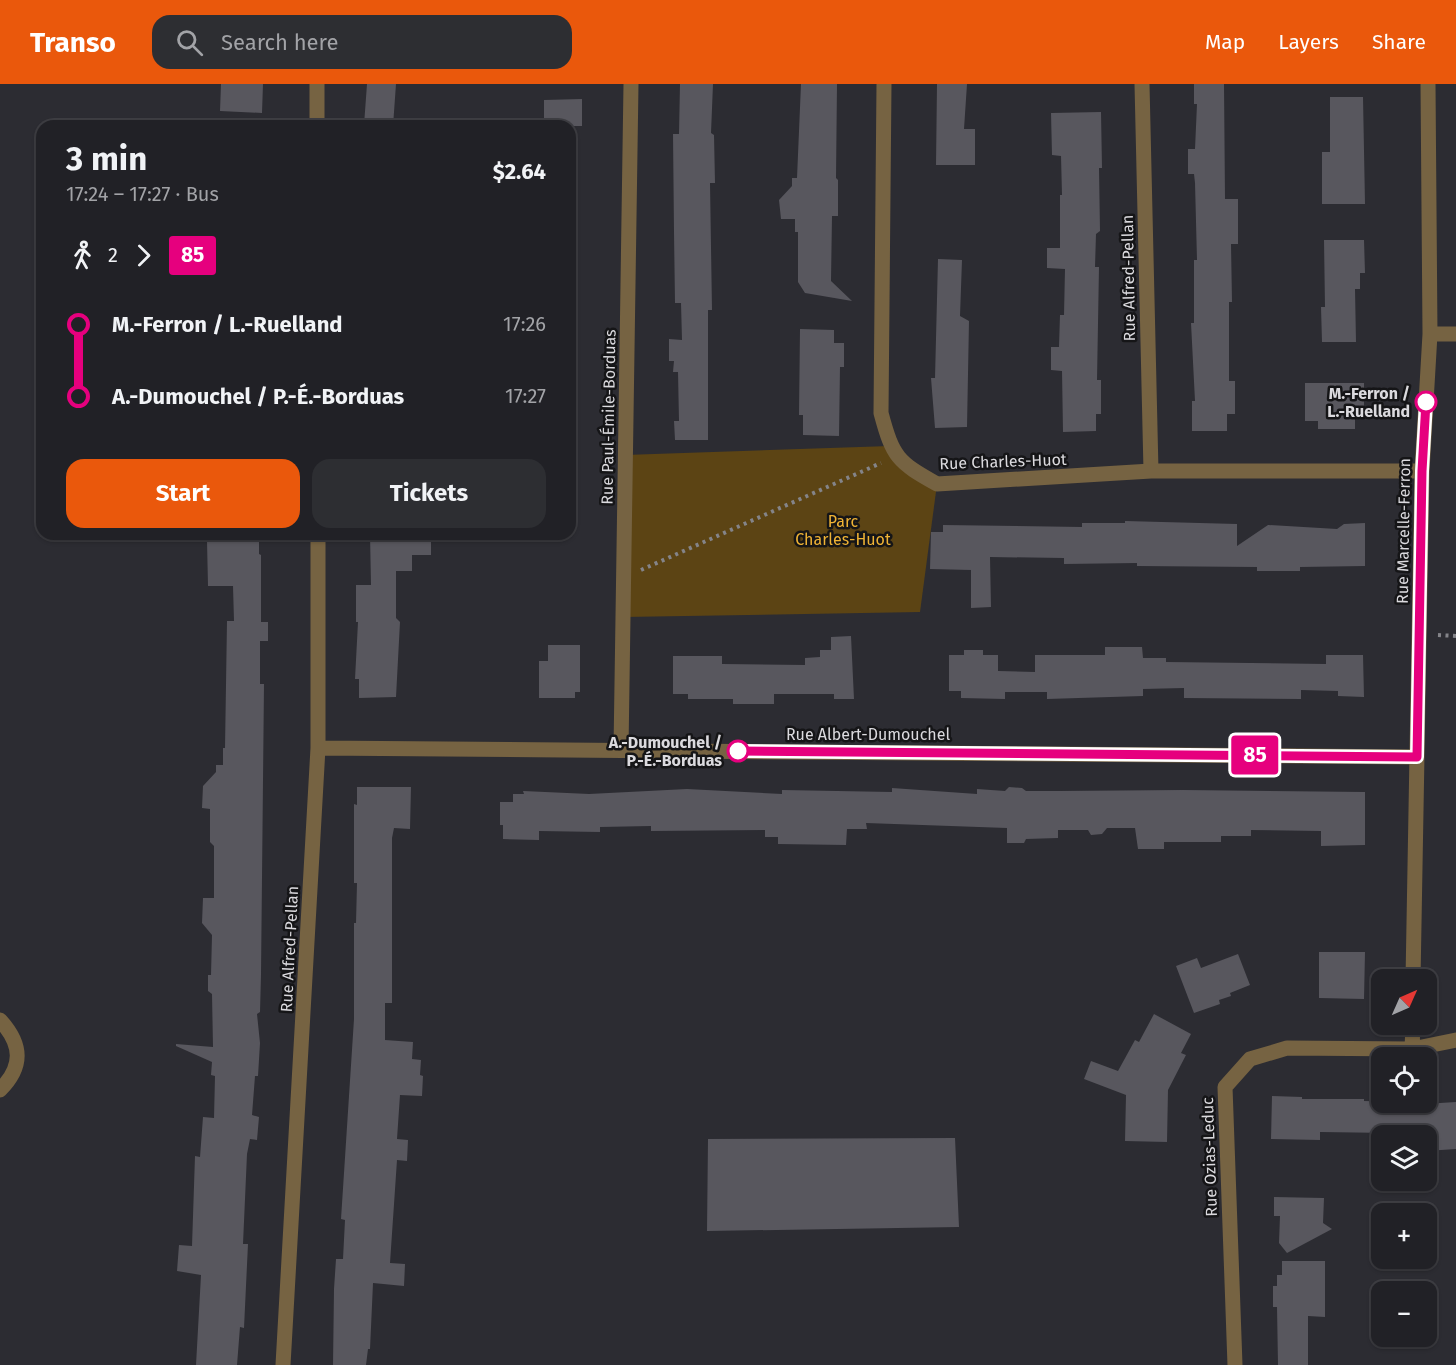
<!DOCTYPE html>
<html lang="en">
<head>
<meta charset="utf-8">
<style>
  body { margin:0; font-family:"Fira Sans",sans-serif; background:#2d2e32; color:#f1f3f6; height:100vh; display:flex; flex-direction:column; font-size:22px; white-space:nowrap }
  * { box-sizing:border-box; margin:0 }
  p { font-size:20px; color:#a2a3a7 }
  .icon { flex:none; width:33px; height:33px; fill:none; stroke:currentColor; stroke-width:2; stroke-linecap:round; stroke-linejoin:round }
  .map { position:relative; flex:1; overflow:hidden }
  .drawer { position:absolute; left:36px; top:36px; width:540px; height:420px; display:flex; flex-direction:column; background:#212126; border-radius:18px; box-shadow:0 2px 4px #0004,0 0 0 2px #3e3e43 }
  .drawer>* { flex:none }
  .badge { padding:0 12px; border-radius:4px; font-size:21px; line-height:39px }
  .needle { width:39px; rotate:45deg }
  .fabs { position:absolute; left:1371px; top:885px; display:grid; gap:12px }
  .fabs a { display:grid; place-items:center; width:66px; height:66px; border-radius:12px; background:#212126; box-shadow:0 2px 4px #0004,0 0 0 2px #3e3e43; font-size:30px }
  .map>.badge { position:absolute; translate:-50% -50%; box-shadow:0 0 0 3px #fff }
  .legs { display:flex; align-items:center; gap:9px; height:66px; padding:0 30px; font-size:20px }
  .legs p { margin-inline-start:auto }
  .head { display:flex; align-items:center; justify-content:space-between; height:102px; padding:0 30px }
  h1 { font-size:33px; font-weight:700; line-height:45px }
  .primary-button { display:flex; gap:12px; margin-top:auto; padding:12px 30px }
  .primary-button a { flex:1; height:69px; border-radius:18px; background:#ea580c; color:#fff; font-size:24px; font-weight:700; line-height:69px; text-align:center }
  .primary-button a+a { background:#2d2e32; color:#f1f3f6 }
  ul { padding:0 30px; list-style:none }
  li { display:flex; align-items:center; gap:21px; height:72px; font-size:22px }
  li i { display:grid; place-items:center; width:9px; height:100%; margin:0 8px; background:currentColor }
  li i::after { content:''; width:15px; height:15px; margin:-8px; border:4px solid; border-radius:50%; background:#212126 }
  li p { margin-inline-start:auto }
  li:first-child i { background:linear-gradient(#0000 50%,currentColor 0) }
  li:last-child i { background:linear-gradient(currentColor 50%,#0000 0) }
  header { display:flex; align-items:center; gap:36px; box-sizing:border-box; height:84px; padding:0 30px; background:#ea580c; color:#fff }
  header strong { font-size:28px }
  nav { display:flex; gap:33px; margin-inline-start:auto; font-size:21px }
  .search { width:420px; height:54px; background:#2d2e32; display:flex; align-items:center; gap:15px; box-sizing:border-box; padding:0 21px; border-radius:18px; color:#a2a3a7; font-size:22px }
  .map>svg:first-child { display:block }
  .green { fill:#5c4414 }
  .building { fill:#58575e }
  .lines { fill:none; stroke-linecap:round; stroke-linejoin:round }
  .path { stroke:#848489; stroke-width:4; stroke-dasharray:3 4.5; stroke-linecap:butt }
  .minor { stroke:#766342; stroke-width:15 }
  .line-1-casing { stroke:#fff; stroke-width:14 }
  .line-1 { stroke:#e6007e; stroke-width:9 }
  .stop-1-dot { fill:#fff; stroke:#e6007e; stroke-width:3 }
  .labels { text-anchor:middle; stroke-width:5; stroke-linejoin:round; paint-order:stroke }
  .street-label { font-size:16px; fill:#dbdade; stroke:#151517 }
  .stop-label { font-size:16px; font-weight:bold; fill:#dbdade; stroke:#151517; text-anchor:end }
  .park-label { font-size:16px; fill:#efb335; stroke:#151517 }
</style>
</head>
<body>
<header>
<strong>Transo</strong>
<div class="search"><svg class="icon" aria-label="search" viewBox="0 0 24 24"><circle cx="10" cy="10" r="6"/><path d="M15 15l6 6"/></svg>Search here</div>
<nav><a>Map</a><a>Layers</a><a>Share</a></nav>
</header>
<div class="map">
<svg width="1456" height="1281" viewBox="0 0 1456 1281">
  <rect width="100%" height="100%" fill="#2c2c32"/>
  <path class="green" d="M890 362 937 400 920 528 623 533 625 371Z"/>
  <path class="building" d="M221 0H263L262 29 220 27Z
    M367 0H396L393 42 364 41Z
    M680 0H713L711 49 714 51 715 99H710L712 226H708V356H675L674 337H679L678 288H673L674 277H669V255L682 256 681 219H675L674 148 673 50H679Z
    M801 0H837L836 94 838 96V132H832L831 197 852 217 805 209 798 198V148H795V135H781L779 116 792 102V94H797Z
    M937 0H967L964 45H975V81H936Z
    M1194 0H1224L1225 115H1238V160H1231L1232 218H1229V297H1235V330H1227V347H1192V317H1195L1191 239H1194V176H1197L1195 99 1194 90H1188V65H1195L1197 20H1194Z
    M1330 13H1363L1365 120H1322V68H1330Z
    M582 15V42H544V16Z
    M1101 28 1102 84H1099L1100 147 1096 150 1095 183H1099L1097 296H1101V330H1096V347L1063 348 1062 287 1051 286V263H1059L1060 231H1064L1065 185 1047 184V164H1060V111H1062L1061 72 1052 71 1051 29Z
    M1324 156H1364L1365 189H1360V205H1355L1356 258H1322L1321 223H1325Z
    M938 175 962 176 960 232 969 237 967 343 935 344 931 294H935Z
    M800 245 834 246V259H844V283H840L839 352 803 351V331H799Z
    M1305 299H1364V323L1355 322V345H1318V337H1305Z
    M1125 437 1237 440V462L1268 441 1337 445 1344 440 1365 439V482L1300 483V487H1257V483L1137 482V479L1064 480V474L990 473 991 523 971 524V486L930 485 931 448H943V441L1082 443V439H1125Z
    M370 450H431V471H412V487H396V534L400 538 396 613 359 614V595H355L358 538H356V501H371Z
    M259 456V470L261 471V538H268V557H260V600H264L261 891 260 928 257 930 260 959 258 992H255L252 1031 259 1033 257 1056 250 1055 247 1070 243 1160H248L244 1244 240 1243 237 1281H196L201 1191 177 1187 179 1161 192 1162 195 1072 200 1073 203 1033 214 1034 215 992 211 991 212 978 176 962V960L213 963 212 910 208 907V891H211L212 851 202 839 203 814H214V762L210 758V725L202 724 203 702 216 688V681H223V664H225L227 537H234L233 502H208L207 457Z
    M851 552 854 615H834V610H774V620H733V615H688V610H673V572H722V580L805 581V574L820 573V566H831V553Z
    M548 561H580V608H575V614H539V577H548Z
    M1105 563H1142L1143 574H1166V578L1326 580V571H1363L1364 613 1338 612V607L1301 606V615L1184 614V604L1143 605V612L1047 615V608H1005V615L961 614V607H949V571H964V566H983V571H998V587L1035 588V571H1105Z
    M357 703H411L410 745 394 744 392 754V919H385V956L413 958 412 975 421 976 420 991 423 992 422 1012 400 1011 397 1055 408 1056 407 1077 397 1076 390 1179 405 1180 404 1202 373 1199 370 1265H368L366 1281H333L334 1205 336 1175H343L345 1136 341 1135 354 935V839H356L357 799H354V720L357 721Z
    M1009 703 1022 704 1026 707H1058L1183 706 1365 708V761L1321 762V747L1251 746V752H1221V758H1164V765H1138L1135 744H1107L1102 750 1091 751 1088 746H1058V754L1026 755 1024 759H1007V744L866 739 867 745H847L846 761 778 760V753H765V746L651 747V742L600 743V748L539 747V756L503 755V741H500V718H513V710H524L523 707 589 710 687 705 782 710V706L892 708V704L977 710V705L1005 707Z
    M1319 868H1365L1364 915 1319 914Z
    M1238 870 1250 901 1230 909 1231 912 1219 916 1220 920 1194 929 1176 882 1197 874 1201 884Z
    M1154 930 1191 950 1181 969 1186 971 1168 1006 1167 1058 1125 1057 1126 1011 1084 995 1091 977 1118 987 1135 956 1139 958Z
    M1272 1012 1302 1013V1015H1364V1017L1405 1018 1408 1021 1456 1018V1065L1426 1067V1052H1392L1391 1049 1320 1048V1056L1271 1055Z
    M955 1054 959 1143 707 1147 708 1055Z
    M1274 1113 1324 1114 1323 1139 1332 1145 1287 1169 1279 1159 1280 1132H1274Z
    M1282 1177H1325V1233L1308 1232V1281H1278L1277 1223H1273V1202H1277V1191H1282Z"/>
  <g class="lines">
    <path class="path" d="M641 486 881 379
      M1438 551 1456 552"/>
    <path class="minor" d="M884 0 881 329C893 374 898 378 937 400L1151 387H1422
      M1142 0 1151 387
      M317 42V0
      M1430 250H1456
      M318 664 1417 673
      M621 666 631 0
      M1413 896 1422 387 1430 250 1428 0
      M0 936C22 960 24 982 0 1006
      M1412 965 1413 940
      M283 1281 318 664V450
      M1235 1281 1225 1003 1250 975 1287 964 1412 965 1456 956"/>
  </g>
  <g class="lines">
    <g class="line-1-casing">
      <path id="line-1" d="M738 667 1417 673 1422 387 1426 318"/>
    </g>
    <use href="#line-1" class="line-1"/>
  </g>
  <g class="stop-1-dot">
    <circle cx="1426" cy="318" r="10"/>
    <circle cx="738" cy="667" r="10"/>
  </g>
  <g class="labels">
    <g class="street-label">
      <text transform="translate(1128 194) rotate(-91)" y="6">Rue Alfred-Pellan</text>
      <text transform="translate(608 333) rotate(-89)" y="6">Rue Paul-Émile-Borduas</text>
      <text transform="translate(1003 377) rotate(-2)" y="6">Rue Charles-Huot</text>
      <text transform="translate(1403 447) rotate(-89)" y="6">Rue Marcelle-Ferron</text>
      <text x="868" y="656">Rue Albert-Dumouchel</text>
      <text transform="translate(289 865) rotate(-87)" y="6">Rue Alfred-Pellan</text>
      <text transform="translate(1209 1073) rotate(-92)" y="6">Rue Ozias-Leduc</text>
    </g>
    <g class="stop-label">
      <text x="1410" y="315">M.-Ferron /<tspan x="1410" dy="18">L.-Ruelland</tspan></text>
      <text x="722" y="664">A.-Dumouchel /<tspan x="722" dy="18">P.-É.-Borduas</tspan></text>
    </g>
    <g class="park-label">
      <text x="843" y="443">Parc<tspan x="843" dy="18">Charles-Huot</tspan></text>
    </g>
  </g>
</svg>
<div class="fabs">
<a><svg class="needle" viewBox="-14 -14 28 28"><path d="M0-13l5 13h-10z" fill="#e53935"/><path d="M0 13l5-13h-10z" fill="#a2a3a7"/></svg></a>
<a><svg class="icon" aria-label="locate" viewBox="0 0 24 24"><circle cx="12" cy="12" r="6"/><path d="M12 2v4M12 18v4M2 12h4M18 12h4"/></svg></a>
<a><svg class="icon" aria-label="layers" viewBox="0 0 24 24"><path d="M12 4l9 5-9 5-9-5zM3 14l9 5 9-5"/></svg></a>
<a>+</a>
<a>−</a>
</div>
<b class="badge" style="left:1255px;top:671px;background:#e6007e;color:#fff">85</b>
<section class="drawer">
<div class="head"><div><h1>3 min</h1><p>17:24 – 17:27 · Bus</p></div><b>$2.64</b></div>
<div class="legs"><svg class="icon" aria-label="walk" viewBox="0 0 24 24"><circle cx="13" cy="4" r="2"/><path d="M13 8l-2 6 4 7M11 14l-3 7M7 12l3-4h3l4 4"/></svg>2<svg class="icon" aria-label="forward" viewBox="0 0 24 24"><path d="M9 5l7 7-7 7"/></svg><b class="badge" style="background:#e6007e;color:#fff">85</b></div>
<ul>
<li><i style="color:#e6007e"></i><b>M.-Ferron / L.-Ruelland</b><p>17:26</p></li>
<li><i style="color:#e6007e"></i><b>A.-Dumouchel / P.-É.-Borduas</b><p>17:27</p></li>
</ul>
<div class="primary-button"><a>Start</a><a>Tickets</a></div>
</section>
</div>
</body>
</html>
